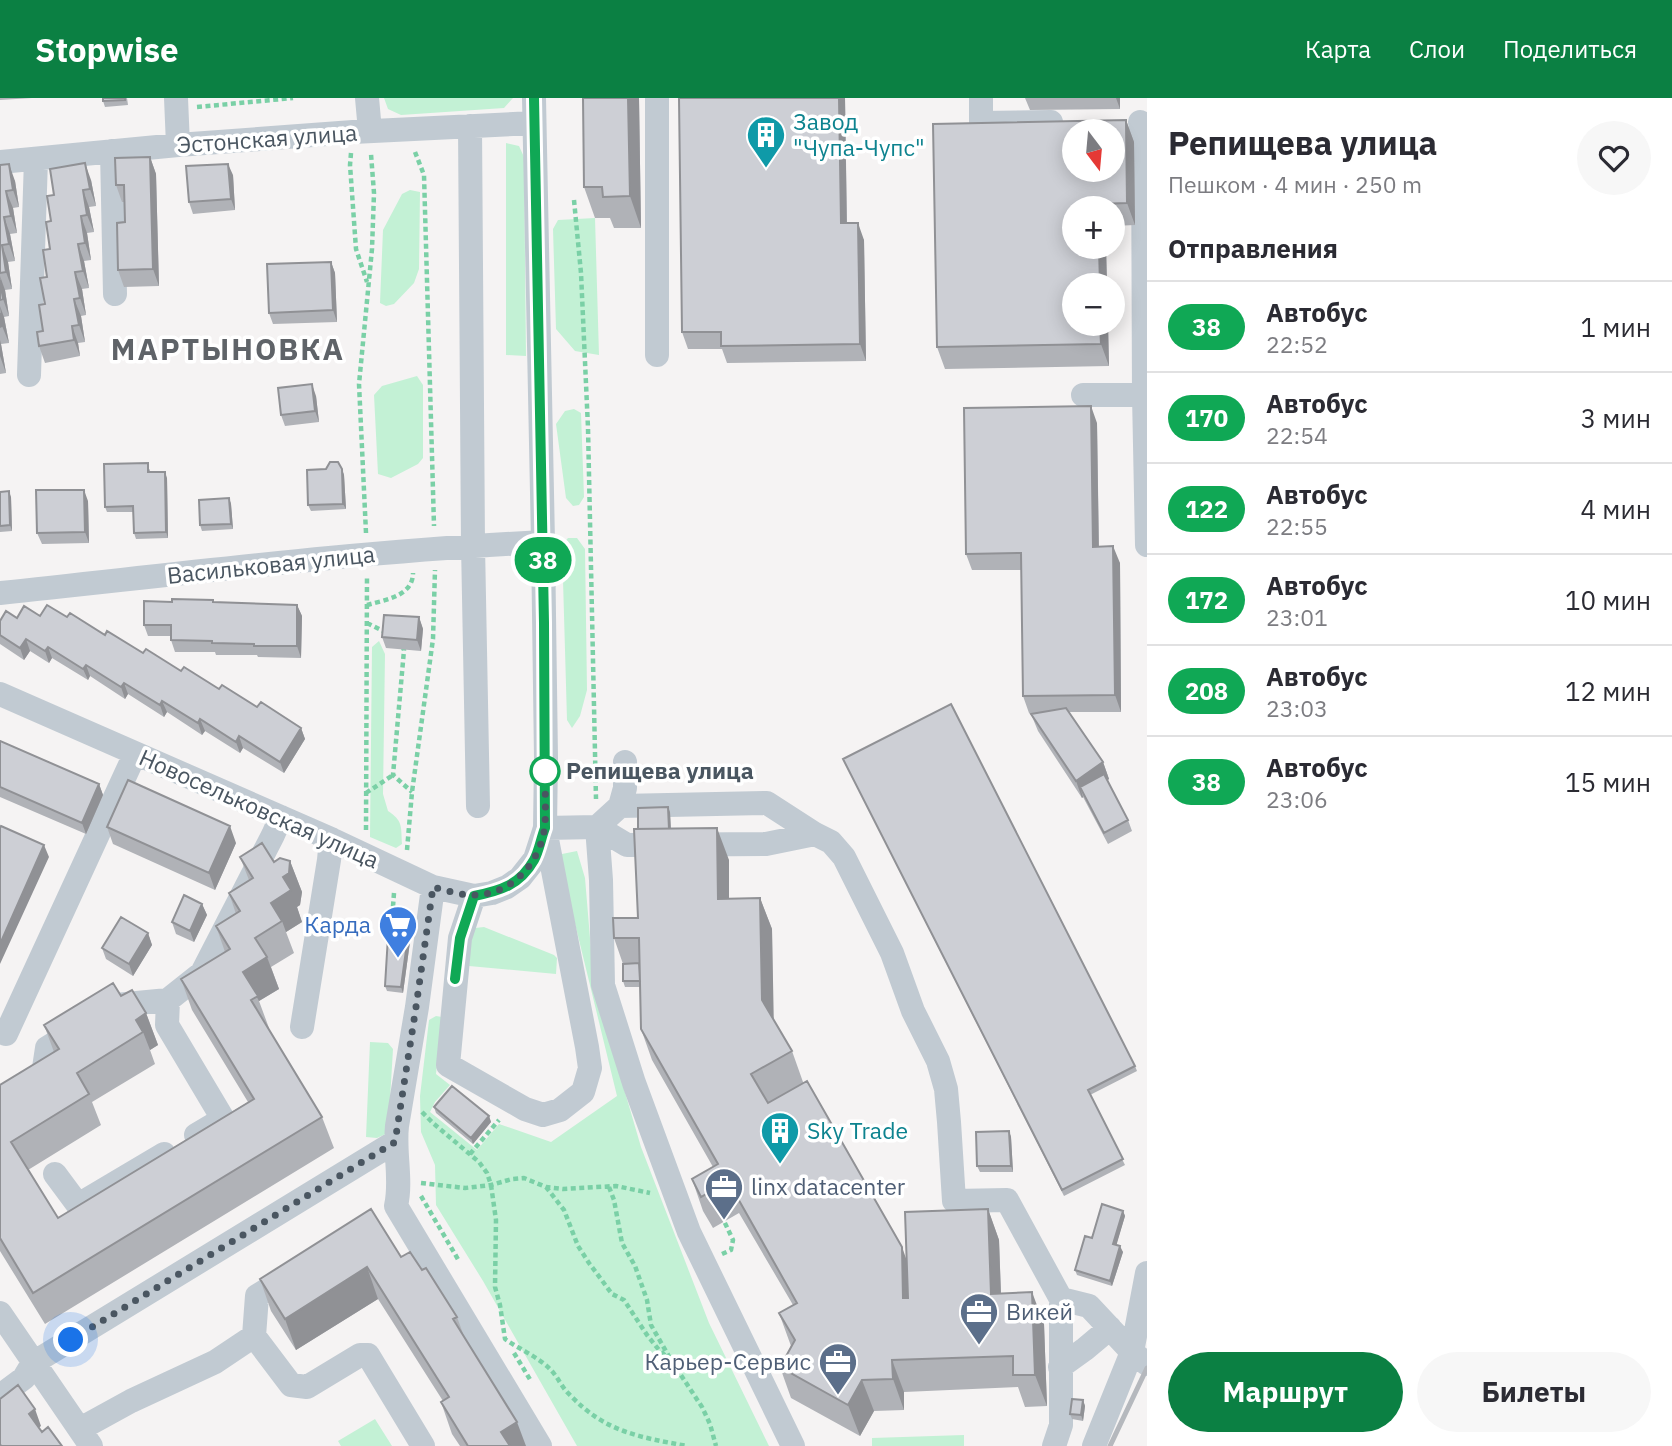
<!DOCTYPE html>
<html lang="ru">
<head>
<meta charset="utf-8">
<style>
  body { margin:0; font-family:"IBM Plex Sans",sans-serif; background:#f7f7f7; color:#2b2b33; height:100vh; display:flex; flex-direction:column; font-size:26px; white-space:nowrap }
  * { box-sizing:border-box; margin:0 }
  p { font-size:23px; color:#7c7c81 }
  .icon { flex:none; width:38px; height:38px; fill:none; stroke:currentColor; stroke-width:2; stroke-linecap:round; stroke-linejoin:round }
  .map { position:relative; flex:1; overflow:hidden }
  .side { display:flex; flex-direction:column; background:#fff; width:525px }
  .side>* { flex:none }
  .badge { padding:0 14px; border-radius:23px; font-size:24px; line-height:46px }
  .needle { width:46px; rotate:164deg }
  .buttons { position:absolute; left:1062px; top:21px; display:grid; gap:14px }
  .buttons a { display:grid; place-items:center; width:63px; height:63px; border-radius:50%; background:#fff; box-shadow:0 4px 18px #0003; font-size:35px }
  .you { position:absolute; width:35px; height:35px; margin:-18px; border:5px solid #fff; border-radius:50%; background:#1a73e8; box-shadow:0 0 0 10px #1a73e833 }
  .map>.badge { position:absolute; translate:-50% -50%; box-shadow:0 0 0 4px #fff }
  h2 { padding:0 21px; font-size:26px; line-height:63px }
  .round { display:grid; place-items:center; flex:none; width:74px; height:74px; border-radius:37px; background:#f7f7f7 }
  .head { display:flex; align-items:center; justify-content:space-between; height:119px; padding:0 21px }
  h1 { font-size:33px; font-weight:800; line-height:52px }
  .button { display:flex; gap:14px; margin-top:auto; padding:14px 21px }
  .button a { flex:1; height:80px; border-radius:42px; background:#0b8043; color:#fff; font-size:28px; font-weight:800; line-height:80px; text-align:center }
  .button a+a { background:#f7f7f7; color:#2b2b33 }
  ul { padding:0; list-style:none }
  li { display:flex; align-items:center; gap:21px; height:91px; padding:0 21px; border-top:2px solid #e1e1e2 }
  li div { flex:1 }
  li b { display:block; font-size:26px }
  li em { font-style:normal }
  li .badge { min-width:77px; font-weight:700; text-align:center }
  header { display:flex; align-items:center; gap:42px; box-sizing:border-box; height:98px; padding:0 35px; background:#0b8043; color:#fff }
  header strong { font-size:33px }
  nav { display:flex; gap:38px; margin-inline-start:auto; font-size:24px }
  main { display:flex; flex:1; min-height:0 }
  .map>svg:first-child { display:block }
  .green { fill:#c3f1d5 }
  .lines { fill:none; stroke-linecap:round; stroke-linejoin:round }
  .path { stroke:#7ad0a6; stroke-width:4.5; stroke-dasharray:5 3.5; stroke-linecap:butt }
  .minor { stroke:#c1cad2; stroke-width:24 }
  .rail { stroke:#b5b8bd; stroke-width:5 }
  .wall { fill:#b0b2b7 }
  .shaded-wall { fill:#909195 }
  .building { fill:#cdcfd5; stroke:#909195; stroke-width:2; fill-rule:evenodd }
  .line-casing { stroke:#fff; stroke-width:16 }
  .line { stroke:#10a855; stroke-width:10 }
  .walk { stroke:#4a5661; stroke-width:7; stroke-dasharray:0 12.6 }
  .stop-dot { fill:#fff; stroke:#10a855; stroke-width:3.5 }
  .labels { text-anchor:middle; stroke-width:7; stroke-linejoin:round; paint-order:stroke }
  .culture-label { font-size:23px; fill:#0d838f; stroke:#fff; text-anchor:start }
  .street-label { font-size:23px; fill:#4a5661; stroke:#fff }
  .stop-label { font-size:23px; font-weight:bold; fill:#4a5661; stroke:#fff; text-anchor:start }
  .shop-label { font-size:23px; fill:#366cbe; stroke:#fff; text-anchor:end }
  .service-label { font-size:23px; fill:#4e5e75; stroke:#fff; text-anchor:start }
  .district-label { font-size:30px; font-weight:bold; letter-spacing:2px; fill:#5f6368; stroke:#fff }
</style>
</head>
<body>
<header>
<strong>Stopwise</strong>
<nav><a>Карта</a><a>Слои</a><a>Поделиться</a></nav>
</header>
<main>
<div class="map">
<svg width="1147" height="1348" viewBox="0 0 1147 1348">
  <rect width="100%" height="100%" fill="#f5f3f3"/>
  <path class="green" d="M384 0H513L504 10 401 17 388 11Z
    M506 45 519 48 524 59 526 258 506 257Z
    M410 92 420 94 419 171 414 185 394 206 386 208 380 205 383 132 402 96Z
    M595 120 599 257 575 253 556 231 553 131 558 122Z
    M417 278 423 287V360L418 366 391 380 378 376 374 297 382 288Z
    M574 311 581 315 584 399 579 407 573 408 566 400 556 326 565 313Z
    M568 440H577L585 451 587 592 580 618 572 630 567 622 562 447Z
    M379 543 385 556 383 696 388 713C403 723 401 728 402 746L396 750 370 739 372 549Z
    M577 753 585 780 594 888 641 1049 709 1225 769 1348H577L483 1183 436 1107 435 1067 421 1034 420 998 429 922 436 918 442 919 436 976 450 987 435 1004 430 1014 477 1052 499 1026 551 1044 617 998 560 764 562 756Z
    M484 829 554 857 557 860 556 876 469 868 471 841 475 830Z
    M370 944 388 945 393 951 388 1035 377 1040 366 1039Z
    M375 1321 392 1348H341L338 1343Z
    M964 1337V1348H872V1340Z"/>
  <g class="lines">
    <path class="path" d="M197 9 293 0
      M415 54 424 77 434 428
      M351 55 350 67 356 151 367 184
      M574 102 581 175 588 330 596 701
      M366 435 359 286 372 151 374 95 371 56
      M367 507C385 502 413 498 413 475
      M367 525 385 534
      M402 548 404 552 393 677 412 694
      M366 695 393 677
      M366 732 367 478
      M407 752 412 694 433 541 435 472
      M394 795 392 822 398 823
      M422 1014 433 1025 479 1064 487 1075 491 1087 496 1122 495 1189 500 1207 505 1241C519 1251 538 1259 550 1271 558 1279 562 1290 570 1297 605 1334 639 1339 687 1348
      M470 1056 499 1022
      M421 1085 465 1090 491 1087 512 1081 524 1080 546 1089 563 1091 616 1088 650 1095
      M546 1089 564 1112 578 1148 589 1165 612 1196 624 1202 647 1237 659 1252 667 1259
      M609 1089 614 1102 622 1145 635 1168 647 1202 651 1227 671 1262 702 1309 710 1326 716 1348
      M421 1098 459 1163
      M722 1156 731 1152 733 1142 724 1123
      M514 1255 531 1283"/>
    <path class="minor" d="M176 0 178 47
      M367 0 370 33
      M657 0V257
      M981 0V25L1051 24
      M1140 24 1143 40 1144 297 1147 447
      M470 28 473 447 478 708
      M112 53 115 196
      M0 64 178 47 353 34 534 25
      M29 277 36 61
      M1083 297H1147
      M0 495C181 476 361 453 543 444
      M0 596 331 741 433 789 474 798 492 795 507 789 520 780 535 761 545 730 546 661 543 444 534 0
      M625 664V690L620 708 597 729 627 747 766 746 815 736
      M620 708 767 705 815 736 831 744 844 759 892 855 913 913 938 963 946 991 949 1024 954 1103 1007 1102 1061 1201V1327L1054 1348
      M545 730 597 729 601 782 603 887 634 985 689 1134 793 1348
      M433 789 417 909 397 1028C394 1055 402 1082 396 1108L540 1348
      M474 798 460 840 448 967 525 1011 543 1017 560 1012 583 994 590 970 587 949 545 731
      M302 929 329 762 331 741
      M6 936 135 656
      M0 1012 42 983 47 950 116 907 168 902
      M196 1037 223 1021 167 927 168 902 202 875 273 737 281 719
      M55 1076 78 1107 164 1056
      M1061 1201 1089 1208 1132 1254 1147 1266
      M0 1215 91 1348
      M254 1238 291 1287 307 1289 360 1257H368L423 1348
      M1060 1269 1085 1251 1110 1230
      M0 1298 24 1280 33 1265 395 1044
      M80 1331 131 1303 215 1264 254 1238 257 1198 292 1176
      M1094 1348 1132 1254 1147 1175"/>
    <path class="rail" d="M1110 1348 1147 1270"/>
  </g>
  <path class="wall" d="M0 0H32L0 2Z
    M127 0 128 7 105 9 103 3Z
    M583 0H639L641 130H614L610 120H595L584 89Z
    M845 0 847 125 864 142 866 263 727 265 722 251H688L682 234Z
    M1025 0H1120V11L1030 12Z
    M1126 22 1134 44 1135 127 1113 128V110H1074V149H1106L1107 187H1074L1108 226 1109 268 945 271 937 249Z
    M150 59 156 76 159 188 124 189 118 172 125 124 124 104H122L116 87Z
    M0 67 15 83 19 109 13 110 17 135 10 136 15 163 8 164 12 191 5 192 9 218 4 219 9 245 1 246 6 275 0 276Z
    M233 77 235 112 193 116 189 104Z
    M91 82 96 108 89 109 94 134 87 135 91 162 84 163 89 190 82 191 86 217 81 218 85 244 78 245 80 258 45 265 39 248 43 233 54 97Z
    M331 164 335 175 337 224 273 226 269 215Z
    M316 298 319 324 285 328 281 317Z
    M1097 325 1099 449 1120 465 1121 614H1069L1103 664 1109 681 1107 683 1128 722 1132 733 1108 746 1083 699 1082 700 1038 633 1031 616 1037 615H1029L1023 598 1021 472H972L966 456Z
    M150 371V374L167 380 168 440 136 441 134 435V414H107L105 409Z
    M326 371H342L344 377 346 411 311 413 308 407Z
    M0 394 11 399 12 433 0 434Z
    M229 400 231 406 233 431 202 433 200 427Z
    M88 403 89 445 42 446 37 435Z
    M214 504 297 507 302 518 301 560 258 559 257 557H216L215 554H175L171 542V538H148L144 527Z
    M40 518 67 519 105 537 301 630 305 641 284 675 243 650 240 655 205 633 202 637 167 614 164 619 128 596 125 601 90 578 88 582 52 560 49 565 30 553 24 562 0 546V523L17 520Z
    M419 519 423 531 421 553 386 550 382 539Z
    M0 643 99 686 103 697 86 736 0 699Z
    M843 661 1135 968 1137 973 1090 997 1125 1067 1064 1098Z
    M670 714 671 731 729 762V800H760L772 831 773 921 792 953 803 984 906 1162 988 1111 999 1142 1001 1195 1044 1226 1047 1308 1025 1309 1018 1289 904 1294V1312L874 1313 860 1338 791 1300 780 1269 791 1248 779 1215 793 1207 739 1115 713 1130 703 1113 692 1081 713 1069 652 962 641 931 640 889H625L623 883V866L614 840 638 820V731Z
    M107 729 236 745 215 792 113 746Z
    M240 759 274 764 290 763 302 794 300 807 297 809 302 824 286 834 294 855 271 869 279 891 259 903 269 930H268L322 1019 334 1050 45 1226 0 1153V987L54 954 44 927 121 898 146 915 158 947 150 952 155 966 92 1004 101 1027 28 1072 58 1120 248 1004 192 912 181 881 225 854 216 828 236 816 229 795 249 782Z
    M202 806 207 817 194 844 176 836 172 824Z
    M410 823 412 829 403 895 387 893 385 888Z
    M148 835 152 847 133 878 106 861 102 850Z
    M434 1009 489 1018 491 1024 473 1046 436 1015Z
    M1009 1033 1011 1039 1013 1074H980L977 1068Z
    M1123 1113 1125 1118 1116 1147 1123 1154 1112 1188 1077 1177 1075 1172 1092 1140Z
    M401 1159 422 1172 457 1219 465 1241 526 1348H460L452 1336 441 1304 443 1303 378 1201 296 1252 271 1213 260 1181Z
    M1083 1302 1085 1308 1083 1323 1072 1321 1070 1316Z"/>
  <path class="shaded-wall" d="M628 0H639L641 130 630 98Z
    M839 0H845L847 142 841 125Z
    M1116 0H1120V11Z
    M1126 22 1134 44 1135 127 1127 105Z
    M150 59 156 76 159 188 153 171Z
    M85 65 91 82 96 108 90 91Z
    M9 66 15 83 19 109 13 92Z
    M228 66 233 77 235 112 231 101Z
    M83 92 89 109 94 134 87 117Z
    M6 93 13 110 17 135 11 118Z
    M81 118 87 135 91 162 85 145Z
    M4 119 10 136 15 163 9 146Z
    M858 125 864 142 866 263 860 246Z
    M78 146 84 163 89 190 83 173Z
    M2 147 8 164 12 191 6 174Z
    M1099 149H1106L1107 187H1100Z
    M331 164 335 175 337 224 333 212Z
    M75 174 82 191 86 217 80 200Z
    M0 178 5 192 9 218 3 201Z
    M74 201 81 218 85 244 79 227Z
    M0 208 4 219 9 245 2 228Z
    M1100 226H1108L1109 268 1101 246Z
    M72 228 78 245 80 258 74 242Z
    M0 242 1 246 6 275 0 258Z
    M312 286 316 298 319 324 315 313Z
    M1091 308 1097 325 1099 466 1093 449Z
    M342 371 344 377 346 411 343 406Z
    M165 374 167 380 168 440 166 434Z
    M84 392 88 403 89 445 85 434Z
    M9 393 11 399 12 433 10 427Z
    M229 400 231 406 233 431 231 426Z
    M1113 448 1120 465 1121 614 1115 597Z
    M297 507 302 518 301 560 297 548Z
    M419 519 423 531 421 553 417 542Z
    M26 541 30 553 24 562 20 550Z
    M48 549 52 560 49 565 45 553Z
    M86 567 90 578 88 582 83 571Z
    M124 585 128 596 125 601 121 589Z
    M162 603 167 614 164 619 160 607Z
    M200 621 205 633 202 637 198 625Z
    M301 630 305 641 284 675 280 664Z
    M239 638 243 650 240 655 236 644Z
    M1103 664 1109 681 1084 698 1080 689 1083 699 1082 700 1076 683Z
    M99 686 103 697 86 736 82 725Z
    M668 709 670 714 671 736 669 731Z
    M230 728 236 745 215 792 209 775Z
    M717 730 729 762V832L718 801Z
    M44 747 49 759 0 866V846Z
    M290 763 302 794 300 807 297 809 302 824 286 834 282 823 271 805Z
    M760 800 772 831 774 933 762 902Z
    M202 806 207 817 194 844 190 833Z
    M410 823 412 829 403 895 401 889Z
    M148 835 152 847 133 878 129 866Z
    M267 859 279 891 259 903 243 874Z
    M146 915 158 947 150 952 143 934 136 922Z
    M489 1018 491 1024 473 1046 471 1040Z
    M1009 1033 1011 1039 1013 1074 1011 1068Z
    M988 1111 999 1142 1002 1227 991 1196Z
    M1123 1113 1125 1118 1115 1152 1113 1146Z
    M1120 1148 1123 1154 1112 1188 1110 1183Z
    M902 1149 913 1180 915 1232 903 1200Z
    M367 1169 378 1201 296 1252 285 1221Z
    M1032 1194 1044 1226 1047 1308 1035 1277Z
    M892 1262 904 1294V1312L893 1281Z
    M862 1282 874 1313 860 1338 848 1307Z
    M1083 1302 1085 1308 1083 1323 1081 1317Z
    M35 1311 41 1328 35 1333 29 1316Z
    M517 1324 526 1348H506L501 1334Z"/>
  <path class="building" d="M103 0H125V2L103 3Z
    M583 0H628L630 98 603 99 602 89H584Z
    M679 0H839L841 125H858L860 246 721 248V234H682Z
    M1126 22 1127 105 1098 106V110H1074V149H1099L1100 187H1074V226H1100L1101 246 937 249 933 26ZM1074 33H1113V72H1074Z
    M150 59 153 171 118 172 117 125 125 124 124 87H116L115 60Z
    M85 65 90 91 83 92 87 117 81 118 85 145 78 146 83 173 75 174 80 200 74 201 79 227 72 228 74 242 39 248 37 234 43 233 39 207 45 206 40 180 47 179 43 152 50 151 46 124 51 123 47 98 54 97 50 71Z
    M9 66 13 92 6 93 11 118 4 119 9 146 2 147 6 174 0 175V67Z
    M228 66 231 101 189 104 186 68Z
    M331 164 333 212 269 215 267 166Z
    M0 182 3 201 0 202Z
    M0 215 2 228 0 229Z
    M312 286 315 313 281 317 278 290Z
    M1091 308 1093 449 1113 448 1115 597 1023 598 1021 455 966 456 964 310Z
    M330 364H338L342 371 343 406 308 407 307 372 326 371Z
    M148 365V374H165L166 434 134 435 133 408 105 409 104 366Z
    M36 392H84L85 434 37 435Z
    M9 393 10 427 0 428V394Z
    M229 400 231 426 200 427 199 402Z
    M172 501 213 502V504L297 507V548H254V546L212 545V543L171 542V527H144V503L172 504Z
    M47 507 67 519 70 515 105 537 107 533 143 555 146 551 181 573 184 569 219 591 222 587 257 609 261 604 301 630 280 664 239 638 236 644 200 621 198 625 162 603 160 607 124 585 121 589 86 567 83 571 48 549 45 553 26 541 20 550 0 537V523L6 513 17 520 24 508 40 518Z
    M384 517 419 519 417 542 382 539Z
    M951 606 1135 968 1088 992 1123 1061 1062 1092 843 661Z
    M1066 610 1103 664 1076 683 1031 616Z
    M0 643 99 686 82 725 0 689Z
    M1104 676 1128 722 1104 735 1080 689Z
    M128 682 230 728 209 775 107 729Z
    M668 709 669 731H638V710Z
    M1 728 44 747 0 846V730Z
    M717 730 718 801 760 800 762 902 792 953 751 976 768 1005 807 983 902 1149 903 1200H908L905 1114 988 1111 991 1196 1032 1194 1035 1277H1013V1258L892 1262 893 1281 862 1282 848 1307 780 1269 795 1242 779 1215 797 1205 728 1083 701 1099 692 1081 718 1066 641 931 639 840H614L613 820H638L634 731Z
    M262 745 274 764 280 760 290 763 289 775 283 779 291 792 271 805 282 823 255 840 267 859 243 874 258 898 251 902 322 1019 33 1195 0 1140V987L59 951 44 927 113 885 121 898 132 892 146 915 136 922 143 934 77 975 89 996 11 1044 58 1120 254 1001 181 881 230 851 216 828 240 813 229 795 253 780 240 759Z
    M184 797 202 806 190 833 172 824Z
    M121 819 148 835 129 866 102 850Z
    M389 822 410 823 401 889 385 888Z
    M639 865 640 883H623V866Z
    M452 988 489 1018 471 1040 434 1009Z
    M1009 1033 1011 1068H977L976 1034Z
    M1102 1106 1123 1113 1113 1146 1120 1148 1110 1183 1075 1172 1085 1138 1092 1140Z
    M371 1111 401 1159 410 1154 422 1172 426 1170 457 1219 453 1221 517 1324 501 1334 510 1348H468L441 1304 449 1299 367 1169 285 1221 260 1181Z
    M18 1287 35 1311 29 1316 42 1334 48 1329 62 1348H1L0 1346V1301Z
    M1072 1301 1083 1302 1081 1317 1070 1316Z"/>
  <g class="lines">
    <g class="line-casing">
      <path id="line" d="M455 881 460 840 474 798C500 793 520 787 534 762 539 753 541 740 545 730L544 525 534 0"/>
    </g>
    <use href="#line" class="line"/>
    <path class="walk" d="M71 1242 395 1044 416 909 433 789C446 792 462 798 475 797 513 796 541 764 545 727 546 709 545 691 545 673"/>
  </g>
  <defs>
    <g id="building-pin" transform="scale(2.0125)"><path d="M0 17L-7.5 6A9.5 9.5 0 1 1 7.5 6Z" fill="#0f9aa8" stroke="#fff"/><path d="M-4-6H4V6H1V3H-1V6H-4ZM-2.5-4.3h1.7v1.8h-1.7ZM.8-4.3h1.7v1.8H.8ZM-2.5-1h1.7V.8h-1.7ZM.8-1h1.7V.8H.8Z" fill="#fff"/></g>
    <g id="supermarket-pin" transform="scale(2.0125)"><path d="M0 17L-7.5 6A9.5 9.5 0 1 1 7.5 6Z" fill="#3f7fe0" stroke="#fff"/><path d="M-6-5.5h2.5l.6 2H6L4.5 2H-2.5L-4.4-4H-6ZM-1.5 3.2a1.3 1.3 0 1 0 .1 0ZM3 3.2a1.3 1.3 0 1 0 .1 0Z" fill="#fff"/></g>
    <g id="office-pin" transform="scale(2.0125)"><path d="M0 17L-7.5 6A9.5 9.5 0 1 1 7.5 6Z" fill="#5c6f8a" stroke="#fff"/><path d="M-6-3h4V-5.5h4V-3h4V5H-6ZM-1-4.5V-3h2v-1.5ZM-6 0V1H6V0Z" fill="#fff"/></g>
  </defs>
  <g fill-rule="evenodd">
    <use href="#building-pin" x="766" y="37"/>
    <use href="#supermarket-pin" x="398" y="827"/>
    <use href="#building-pin" x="780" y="1033"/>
    <use href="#office-pin" x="724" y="1089"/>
    <use href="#office-pin" x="979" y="1214"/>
    <use href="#office-pin" x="838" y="1264"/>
  </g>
  <circle class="stop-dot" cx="545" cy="673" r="14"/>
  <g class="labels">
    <g class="culture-label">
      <text x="793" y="32">Завод<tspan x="793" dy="26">"Чупа-Чупс"</tspan></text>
      <text x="807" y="1041">Sky Trade</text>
    </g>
    <g class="street-label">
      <text transform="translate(267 41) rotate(-4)" y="8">Эстонская улица</text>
      <text transform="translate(271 467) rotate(-6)" y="8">Васильковая улица</text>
      <text transform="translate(259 711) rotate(24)" y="8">Новосельковская улица</text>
    </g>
    <g class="stop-label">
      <text x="566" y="681">Репищева улица</text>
    </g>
    <g class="shop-label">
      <text x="371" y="835">Карда</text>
    </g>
    <g class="service-label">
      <text x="751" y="1097">linx datacenter</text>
      <text x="1006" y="1222">Викей</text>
      <text x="811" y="1272" text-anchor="end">Карьер-Сервис</text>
    </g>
    <g class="district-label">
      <text x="228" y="262">МАРТЫНОВКА</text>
    </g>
  </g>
</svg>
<div class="buttons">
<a><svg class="needle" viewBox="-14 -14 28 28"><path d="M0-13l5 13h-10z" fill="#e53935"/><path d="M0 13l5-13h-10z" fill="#7c7c81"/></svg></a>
<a>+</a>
<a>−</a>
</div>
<div class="you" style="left:71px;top:1242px"></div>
<b class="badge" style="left:543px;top:462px;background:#10a855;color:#fff">38</b>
</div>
<section class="side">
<div class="head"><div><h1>Репищева улица</h1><p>Пешком · 4 мин · 250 m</p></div><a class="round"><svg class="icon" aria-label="heart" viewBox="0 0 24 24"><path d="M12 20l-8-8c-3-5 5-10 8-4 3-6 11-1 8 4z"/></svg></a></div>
<h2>Отправления</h2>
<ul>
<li><span class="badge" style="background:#10a855;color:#fff">38</span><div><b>Автобус</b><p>22:52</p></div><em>1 мин</em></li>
<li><span class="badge" style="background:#10a855;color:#fff">170</span><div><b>Автобус</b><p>22:54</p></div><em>3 мин</em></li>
<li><span class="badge" style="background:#10a855;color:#fff">122</span><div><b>Автобус</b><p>22:55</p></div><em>4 мин</em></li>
<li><span class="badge" style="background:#10a855;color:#fff">172</span><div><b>Автобус</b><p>23:01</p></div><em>10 мин</em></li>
<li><span class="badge" style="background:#10a855;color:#fff">208</span><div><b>Автобус</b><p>23:03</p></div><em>12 мин</em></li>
<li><span class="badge" style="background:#10a855;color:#fff">38</span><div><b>Автобус</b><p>23:06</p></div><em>15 мин</em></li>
</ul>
<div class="button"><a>Маршрут</a><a>Билеты</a></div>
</section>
</main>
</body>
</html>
